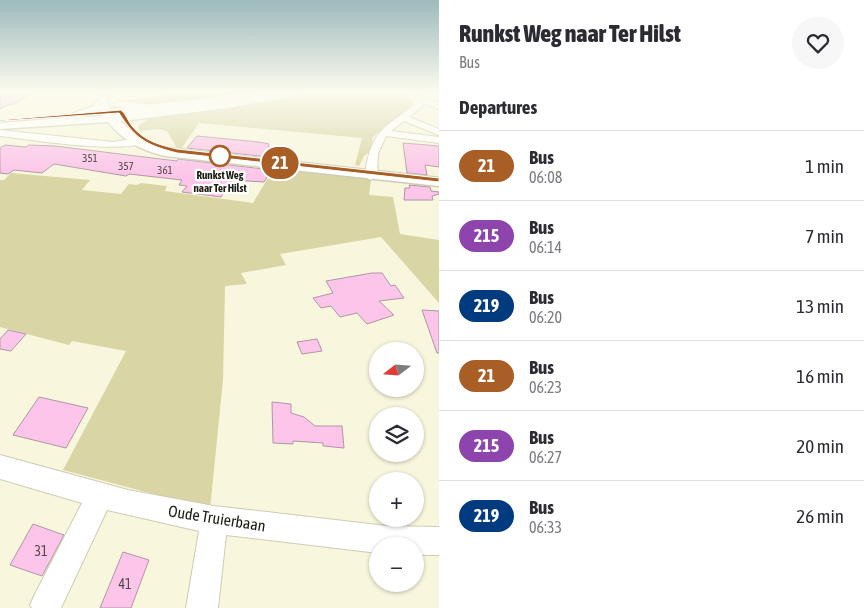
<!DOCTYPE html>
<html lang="en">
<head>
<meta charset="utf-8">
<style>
  body { margin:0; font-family:"Asap Condensed",sans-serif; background:#f7f7f7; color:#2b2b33; height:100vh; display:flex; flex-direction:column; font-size:19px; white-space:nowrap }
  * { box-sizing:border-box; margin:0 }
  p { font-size:16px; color:#7c7c81 }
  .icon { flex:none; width:28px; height:28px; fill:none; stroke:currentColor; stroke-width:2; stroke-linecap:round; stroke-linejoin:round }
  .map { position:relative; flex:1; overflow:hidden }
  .drawer { display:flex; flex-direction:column; background:#fff; width:425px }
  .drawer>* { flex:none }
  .badge { padding:0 10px; border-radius:16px; font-size:18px; line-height:32px }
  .needle { width:32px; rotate:253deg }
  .fabs { position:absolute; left:369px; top:342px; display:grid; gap:10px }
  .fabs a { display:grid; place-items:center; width:55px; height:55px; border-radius:50%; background:#fff; box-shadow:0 1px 4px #0004; font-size:25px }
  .map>.badge { position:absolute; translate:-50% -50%; box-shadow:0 0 0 2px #fff }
  h2 { padding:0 20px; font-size:19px; line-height:45px }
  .round { display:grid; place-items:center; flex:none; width:52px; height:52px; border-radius:26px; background:#f7f7f7 }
  .headline { display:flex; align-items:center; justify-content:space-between; height:85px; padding:0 20px }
  h1 { font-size:24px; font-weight:800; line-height:38px }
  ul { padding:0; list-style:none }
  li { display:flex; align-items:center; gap:15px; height:70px; padding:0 20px; border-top:1px solid #e1e1e2 }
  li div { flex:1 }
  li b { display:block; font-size:19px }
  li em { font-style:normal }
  li .badge { min-width:55px; font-weight:700; text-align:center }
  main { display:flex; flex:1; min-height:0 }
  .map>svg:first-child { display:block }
  .green { fill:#d9d5a5 }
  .building { fill:#fcc5e9; stroke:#ae97a6 }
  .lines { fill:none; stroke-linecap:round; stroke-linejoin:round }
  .minor-casing { stroke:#ceccb3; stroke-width:2 }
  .major-casing { stroke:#ceccb3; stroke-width:3 }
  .highway-casing { stroke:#ceccb3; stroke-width:3 }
  .minor { fill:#fff; fill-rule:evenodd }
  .major { fill:#fff; fill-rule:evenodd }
  .highway { fill:#fff; fill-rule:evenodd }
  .line { fill:#a85e24; stroke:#fff }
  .stop-dot { fill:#fff; stroke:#a85e24; stroke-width:2.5 }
  .labels { text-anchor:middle; stroke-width:4.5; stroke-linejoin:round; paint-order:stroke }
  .number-label { font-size:11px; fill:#554648 }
  .far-stop-label { font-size:11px; font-weight:bold; fill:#1d1c13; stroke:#fff }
  .near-number-label { font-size:14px; fill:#554648 }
  .near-street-label { font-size:16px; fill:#1d1c13; stroke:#fff }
</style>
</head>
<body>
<main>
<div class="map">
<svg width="439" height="608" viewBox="0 0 439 608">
  <rect width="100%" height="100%" fill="#f8f6dc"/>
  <path class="green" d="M201 91H256L146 107 120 103V101Z
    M321 91H403L411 97 412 105 373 137 370 152 364 156 359 166 355 165 362 138 199 123 181 149 177 148 167 131 158 129 140 131 138 129 139 125 152 117 200 111Z
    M274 168 371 179 369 195 393 197 400 234 439 240V303L381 237 280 254 286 265 241 273 247 284 225 286 223 380 210 509 63 470 126 351 72 341 69 345 0 327V180H4L11 173 90 180 82 190 121 194 129 184 137 185 141 183 167 186 165 191 253 203Z"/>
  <path class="building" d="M10 91H36L14 104 8 105 0 109V97Z
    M197 136 259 142 269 144 268 147 284 148 278 158 187 148Z
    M403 143 439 146V167L425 165 427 175 407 173Z
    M5 145 26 147 29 145 55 146 177 161 178 159 272 170 264 182 232 180 221 197 182 192 187 186 179 185 182 180 129 174 126 176 54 164 42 173 14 170 8 174 0 173V148Z
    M409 185 430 187 431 191 439 192V194L432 196 433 200H404L405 188H410Z
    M372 273H382L391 286 395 285 404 298 379 301 394 315 367 324 357 313 340 317 331 306 321 308 313 298 333 293 326 281Z
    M422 310 439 311V353H437Z
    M8 330 26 334 11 351 0 349V339Z
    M317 339 322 351 302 354 297 342Z
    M39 397 88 408 66 448 13 435Z
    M272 402 291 404V413L304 417 315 426H342L344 448 323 446V443L293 441V444L273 443Z
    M33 524 64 535 42 576 10 565Z
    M123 552 149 560 131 608H100Z"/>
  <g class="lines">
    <g class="minor-casing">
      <path id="minor" d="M0 91H8L0 95Z
        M97 91H105L111 113 110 115H104L103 113Z
        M404 91H413L420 97 439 103V109L422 103 421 108 409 117 439 129V135L404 121 391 131 439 137V143L386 136 378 154 377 176 371 180 367 178 365 176C370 133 381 130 414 105L413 100Z
        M118 101 152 105 156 108 152 111 115 106 114 104Z
        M0 130 113 142 144 137 149 140C131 156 27 139 0 136Z
        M0 455 128 490 214 506 387 526 439 527V555H415V546H378V553L226 535 218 608H186L199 531 107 510 61 608H32L30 605 35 594 82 503 0 479Z"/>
    </g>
    <g class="major-casing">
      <path id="major" d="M103 98 108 101 101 110 84 117 115 116 139 138 159 147 439 178V186L165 156C140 150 124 141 108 122L0 129V123L74 117 73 115 74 113 93 106 99 99Z"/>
    </g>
    <g class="highway-casing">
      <path id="highway" d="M252 91H313L307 94 227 108 123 121H106L101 113 107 109 192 100Z"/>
    </g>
    <use href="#minor" class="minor"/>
    <use href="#major" class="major"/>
    <use href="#highway" class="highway"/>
  </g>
  <linearGradient id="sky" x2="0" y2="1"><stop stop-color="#9dbabc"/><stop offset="0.52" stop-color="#fcfbef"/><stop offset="1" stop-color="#fcfbef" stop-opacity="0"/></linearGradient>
  <rect width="439" height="176" fill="url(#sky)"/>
  <path class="line" d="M121 110C126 114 128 121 132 126 144 141 160 145 177 149L439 178V182L177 153C147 145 136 140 119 113L0 121V120Z"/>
  <circle class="stop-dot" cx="220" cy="156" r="10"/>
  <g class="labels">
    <g class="number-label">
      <text x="90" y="162">351</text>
      <text x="126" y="170">357</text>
      <text x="165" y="174">361</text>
    </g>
    <g class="far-stop-label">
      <text x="220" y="179">Runkst Weg<tspan x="220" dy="13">naar Ter Hilst</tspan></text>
    </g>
    <g class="near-number-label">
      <text x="41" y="556">31</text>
      <text x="125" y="589">41</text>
    </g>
    <g class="near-street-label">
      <text transform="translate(217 518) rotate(9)" y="6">Oude Truierbaan</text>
    </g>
  </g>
</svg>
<div class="fabs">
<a><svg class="needle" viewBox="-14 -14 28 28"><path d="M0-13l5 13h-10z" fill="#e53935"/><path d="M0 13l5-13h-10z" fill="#7c7c81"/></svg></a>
<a><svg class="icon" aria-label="layers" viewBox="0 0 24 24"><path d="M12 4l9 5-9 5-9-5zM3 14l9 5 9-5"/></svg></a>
<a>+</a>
<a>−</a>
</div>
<b class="badge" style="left:280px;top:163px;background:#a85e24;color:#fff">21</b>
</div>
<section class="drawer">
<div class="headline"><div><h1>Runkst Weg naar Ter Hilst</h1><p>Bus</p></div><a class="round"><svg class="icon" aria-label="heart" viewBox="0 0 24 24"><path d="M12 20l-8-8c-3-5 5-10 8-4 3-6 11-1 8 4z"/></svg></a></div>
<h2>Departures</h2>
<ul>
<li><span class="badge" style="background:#a85e24;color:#fff">21</span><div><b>Bus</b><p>06:08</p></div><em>1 min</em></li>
<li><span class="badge" style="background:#8e44ad;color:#fff">215</span><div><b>Bus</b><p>06:14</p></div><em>7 min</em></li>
<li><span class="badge" style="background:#003b80;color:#fff">219</span><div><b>Bus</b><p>06:20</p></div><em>13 min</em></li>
<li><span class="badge" style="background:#a85e24;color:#fff">21</span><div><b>Bus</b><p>06:23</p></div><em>16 min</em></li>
<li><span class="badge" style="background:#8e44ad;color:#fff">215</span><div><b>Bus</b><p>06:27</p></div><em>20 min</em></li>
<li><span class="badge" style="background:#003b80;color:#fff">219</span><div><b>Bus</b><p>06:33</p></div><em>26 min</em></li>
</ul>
</section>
</main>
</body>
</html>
